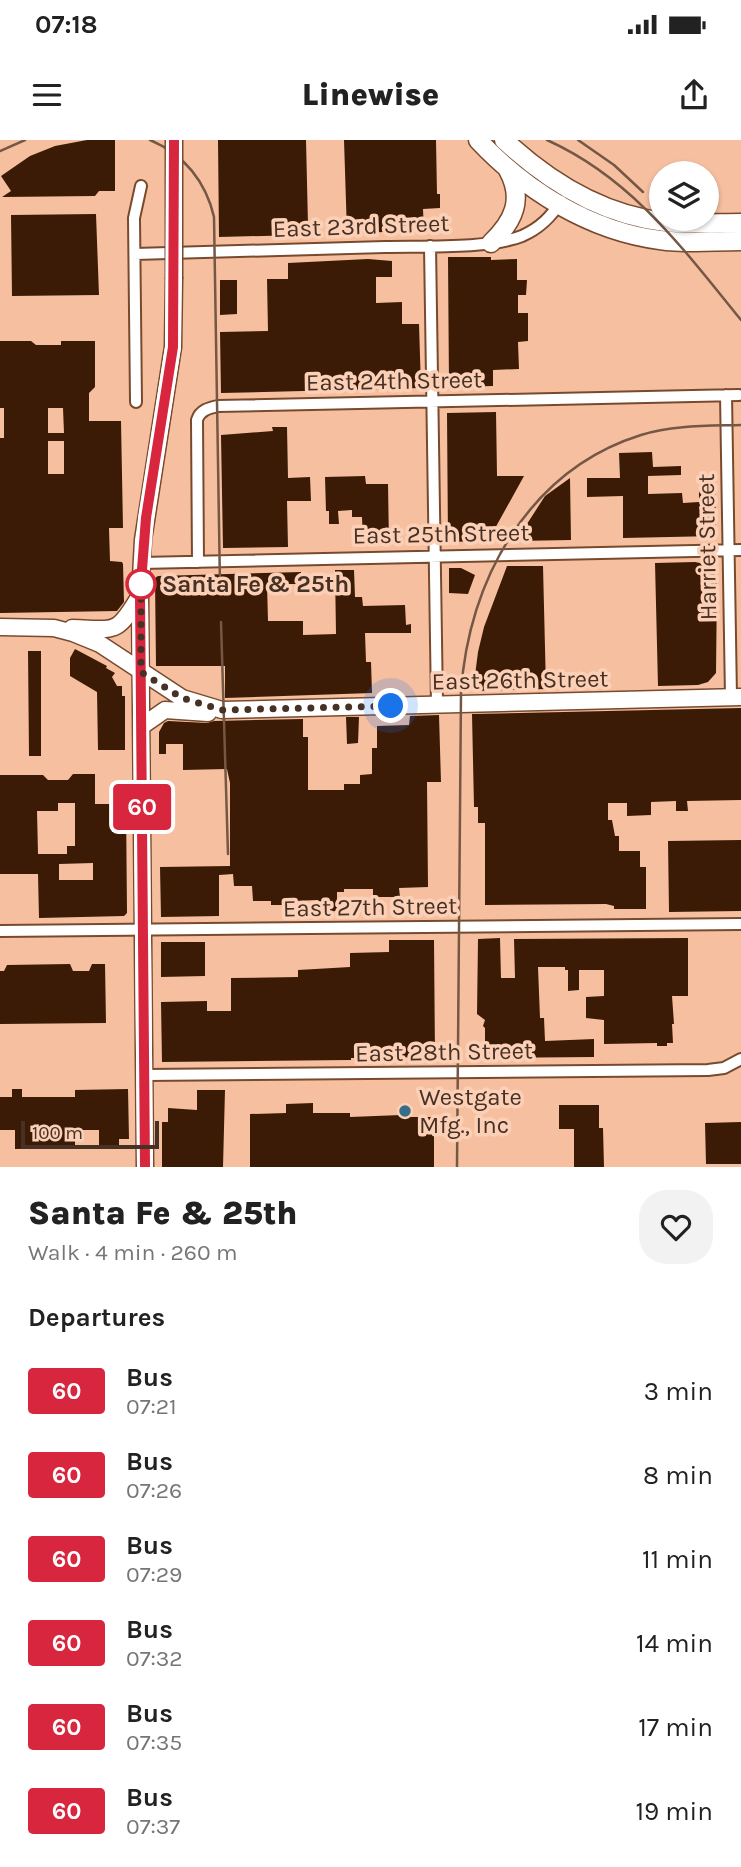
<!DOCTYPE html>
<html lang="en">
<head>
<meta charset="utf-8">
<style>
  body { margin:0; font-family:Karla,sans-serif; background:#f2f2f2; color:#222; height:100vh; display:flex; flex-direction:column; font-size:26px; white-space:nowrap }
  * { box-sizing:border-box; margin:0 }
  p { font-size:23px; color:#767676 }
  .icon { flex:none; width:38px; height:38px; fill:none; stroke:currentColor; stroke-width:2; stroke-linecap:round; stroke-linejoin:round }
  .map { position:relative; height:1027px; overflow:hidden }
  .drawer { display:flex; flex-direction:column; background:#fff; flex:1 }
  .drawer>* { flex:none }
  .badge { padding:0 14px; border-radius:5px; font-size:24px; line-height:46px }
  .tools { position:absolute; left:649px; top:21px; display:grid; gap:14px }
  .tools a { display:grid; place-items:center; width:70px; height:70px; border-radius:50%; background:#fff; box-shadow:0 2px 5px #0004; font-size:35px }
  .scale { position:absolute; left:21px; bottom:18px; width:138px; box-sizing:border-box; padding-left:7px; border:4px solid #473125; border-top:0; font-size:19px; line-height:24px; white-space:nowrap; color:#473125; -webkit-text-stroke:5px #fcd0b6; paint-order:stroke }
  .you { position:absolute; width:35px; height:35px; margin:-18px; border:5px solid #fff; border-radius:50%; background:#1a73e8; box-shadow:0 0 0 10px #1a73e833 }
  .map>.badge { position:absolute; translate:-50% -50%; box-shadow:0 0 0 4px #fff }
  h2 { padding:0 28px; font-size:26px; line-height:63px }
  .round { display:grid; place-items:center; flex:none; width:74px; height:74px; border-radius:28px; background:#f2f2f2 }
  .summary { display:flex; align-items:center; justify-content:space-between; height:119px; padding:0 28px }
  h1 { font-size:33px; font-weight:800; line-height:52px }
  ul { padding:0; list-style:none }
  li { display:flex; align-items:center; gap:21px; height:84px; padding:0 28px }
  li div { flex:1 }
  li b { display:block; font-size:26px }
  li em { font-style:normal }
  li .badge { min-width:77px; font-weight:700; text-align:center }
  .status { display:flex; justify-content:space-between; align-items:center; height:49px; padding:0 35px; background:#fff; direction:ltr }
  .status svg { height:19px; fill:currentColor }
  header { display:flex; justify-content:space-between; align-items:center; height:91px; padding:0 28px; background:#fff; font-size:32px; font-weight:800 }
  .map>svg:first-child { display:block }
  .building { fill:#3b1b05; fill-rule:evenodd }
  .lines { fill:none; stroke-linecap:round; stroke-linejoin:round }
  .street-casing { stroke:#784a2d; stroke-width:14 }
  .secondary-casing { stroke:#784a2d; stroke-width:19 }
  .primary-casing { stroke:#784a2d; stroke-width:21 }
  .street { stroke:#fff; stroke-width:10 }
  .secondary { stroke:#fff; stroke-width:16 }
  .primary { stroke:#fff; stroke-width:18 }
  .rail { stroke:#755745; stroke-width:2.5 }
  .secondary-bridge-casing { stroke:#784a2d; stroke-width:19; stroke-linecap:butt }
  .secondary-bridge { stroke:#fff; stroke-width:16 }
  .line-casing { stroke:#fff; stroke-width:16 }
  .line { stroke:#d7263d; stroke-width:10 }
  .walk { stroke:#473125; stroke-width:7; stroke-dasharray:0 12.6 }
  .stop-dot { fill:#fff; stroke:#d7263d; stroke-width:3.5 }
  .poi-dot { fill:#366d88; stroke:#fcd0b6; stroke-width:2.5 }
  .labels { text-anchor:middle; stroke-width:7; stroke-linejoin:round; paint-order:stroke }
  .street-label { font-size:24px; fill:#473125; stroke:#fcd0b6 }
  .stop-label { font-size:24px; font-weight:bold; fill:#473125; stroke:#fcd0b6; text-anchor:start }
  .poi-label { font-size:24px; fill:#473125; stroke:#fcd0b6; text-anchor:start }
</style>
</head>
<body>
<div class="status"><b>07:18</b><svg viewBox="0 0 49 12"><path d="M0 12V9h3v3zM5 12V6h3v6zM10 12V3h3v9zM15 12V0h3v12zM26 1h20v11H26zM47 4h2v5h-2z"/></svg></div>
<header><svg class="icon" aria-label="menu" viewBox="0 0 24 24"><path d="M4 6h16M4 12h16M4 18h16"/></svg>Linewise<svg class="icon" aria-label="share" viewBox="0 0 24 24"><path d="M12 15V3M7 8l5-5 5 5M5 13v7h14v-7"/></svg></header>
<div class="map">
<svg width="741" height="1027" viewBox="0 0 741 1027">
  <rect width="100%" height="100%" fill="#f6c0a0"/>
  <path class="building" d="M87 0H115V51H99L95 56 2 57 11 51 1 36 30 16 55 6Z
    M218 0H306L308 85H311V97H299V95L219 97Z
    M344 0H436L437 54H440V68L423 69 424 91 347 93Z
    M96 74 99 155 12 156 11 75Z
    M448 117H491V120L517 119V140H527L526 155H518V173H528V201L518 202 519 229 493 230V246L449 247Z
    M368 119 392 121V137H376V163L402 162V184H419L421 248 221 253 220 192 268 191 267 139H288V123Z
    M220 140H237V174L220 175Z
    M0 201H31L36 205H61V201H95V247L89 253V281H121L123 388H109L110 421 122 422 123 424 124 462 117 471 0 473V298H4V268H0ZM48 268H63L64 293H48ZM48 301H64V334H48Z
    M496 272 497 336H524L488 401 448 402 447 273Z
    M272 287H287L288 338 310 337 311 361H287L288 407 223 408 221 295 273 291Z
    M652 312 653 327 681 326V335L648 336V354L682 353 683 363 699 362V346L706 345 705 335H715L716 396 623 398V356L587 357V338H620L619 313Z
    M365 336 366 344H388L389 403 363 404 362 377H352V370L338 371 339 384H329V371H326L325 337Z
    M570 338 571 400 516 401 545 356Z
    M695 422 705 424 714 432 717 442 716 533 708 542 698 545 658 546 655 423Z
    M507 426H543L546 549 473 551 478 512 484 487Z
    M449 428H461L475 435 468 454 449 453Z
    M335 430H354L355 457H362L363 466 405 465 406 485 411 484V493H365L366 522H371L372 553 225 558V526H156L155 438 158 436 301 432V444H267L268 481H303V495L336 494Z
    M75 509 107 526 106 528 115 533 112 537 117 546H122V556H125V610H98L97 552 70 536V518Z
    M28 511H41V616H29Z
    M741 568V660L687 661 688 671H676V661L651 662V675L627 676V663H608V680H612L615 696H619V711H640V727H646V769H614V766L606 764 485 765V683H478V667H474L472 574Z
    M439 575 441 642H427L428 747 399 748 400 757H373V749H344V752H337V771L318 772V760L292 761V765H271V761H253L252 746H234L233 734 219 735V776L161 777 160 727 230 726V643L227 629 183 630V604H166V614H159V592L164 583 168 581 207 583 214 581 303 579V597H308V650H344V644H360V635L372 634V608H377V586L409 585 410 576Z
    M346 577H359L358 603 347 604Z
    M73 634H95V664H126L127 773 124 776 39 778 38 734H0V635H43L48 640H68ZM58 663H75V706H67V714H38L37 671H58ZM93 723V740H59V724Z
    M741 700V771L669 772 668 701Z
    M500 798 501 838H515L514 799 688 798V856H672L674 884H672L673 903H667V906H657V903L604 904V880L586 878V857L604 856V830H579V850L568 851V830H565V827H538L540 878H544L545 901 594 899V917L485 918V888L483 886 485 880 477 874 478 799Z
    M389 800H434L435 917 351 918V920L162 922 161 862 207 861V871H231V838L298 837V830L350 827V813L389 812Z
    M161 802H205V836L161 837Z
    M70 824 73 831H89L92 824H105L106 883 0 884V831H4L7 825Z
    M12 949H22V957H75V950L128 949 129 999H119V1008H99V990H75V1008L15 1009V990H0V957H12Z
    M197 950H225L223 1027H162V982H168V968L197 970Z
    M313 963V973H350V977L401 975V977H434V1027H250V974L286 973V964Z
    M559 965H599V988H603L604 1027H574V989H559Z
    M741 982V1024H706L705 983Z"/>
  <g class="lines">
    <g class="street-casing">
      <path id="street" d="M430 106 437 565
        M135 114C218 111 301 109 385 107 421 106 490 109 522 96 540 88 551 77 561 61
        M726 255 731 557
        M136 262 134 78 141 46
        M198 422 197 280C200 270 209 268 218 266L739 255
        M141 423 741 410
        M0 791 741 784
        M145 935 708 930 724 928 741 919"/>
    </g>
    <g class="secondary-casing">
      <path id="secondary" d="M0 487 54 488 73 493 100 504 182 558 222 570 741 557
        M72 488C115 489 116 496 139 457
        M142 586 165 570 208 573
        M145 1027 140 455 143 400 173 207 174 139"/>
    </g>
    <g class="primary-casing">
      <path id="primary" d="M478 0C526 51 590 91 660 100 686 104 714 101 741 101
        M504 0C549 42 602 75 665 82 690 85 716 83 741 83
        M491 103C514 81 524 59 508 30"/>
    </g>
    <use href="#street" class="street"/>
    <use href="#secondary" class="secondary"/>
    <use href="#primary" class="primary"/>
    <path class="rail" d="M150 0C184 14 206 42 214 77L220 445
      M547 0C632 38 684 110 741 180
      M578 0 614 25 643 52
      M0 11 25 0
      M221 482 228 714
      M457 1027 461 553C468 440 529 330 641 295 673 285 708 286 741 285"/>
    <g class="secondary-bridge-casing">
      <path id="secondary-bridge" d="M174 139V0"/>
    </g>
    <use href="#secondary-bridge" class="secondary-bridge"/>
  </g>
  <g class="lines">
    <g class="line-casing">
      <path id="line" d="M145 1027 140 455 146 378 173 207 174 0"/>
    </g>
    <use href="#line" class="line"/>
    <path class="walk" d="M141 444V439V532L182 558 222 570 391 566"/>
  </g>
  <circle class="stop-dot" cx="141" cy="444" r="14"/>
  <circle class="poi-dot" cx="405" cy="971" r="7"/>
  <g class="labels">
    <g class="street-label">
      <text transform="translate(361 86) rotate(-2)" y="8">East 23rd Street</text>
      <text transform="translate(394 241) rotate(-1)" y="8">East 24th Street</text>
      <text transform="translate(441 394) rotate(-1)" y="8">East 25th Street</text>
      <text transform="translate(707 407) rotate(-91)" y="8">Harriet Street</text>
      <text transform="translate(520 540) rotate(-1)" y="8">East 26th Street</text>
      <text transform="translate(370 767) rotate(-1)" y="8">East 27th Street</text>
      <text transform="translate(444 912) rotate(-1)" y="8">East 28th Street</text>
    </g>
    <g class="stop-label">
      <text x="162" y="452">Santa Fe &amp; 25th</text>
    </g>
    <g class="poi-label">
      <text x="419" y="965">Westgate<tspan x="419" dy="28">Mfg., Inc</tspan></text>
    </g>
  </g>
</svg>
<div class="tools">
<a><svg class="icon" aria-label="layers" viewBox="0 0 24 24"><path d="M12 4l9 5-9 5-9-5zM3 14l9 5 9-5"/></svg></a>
</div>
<div class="scale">100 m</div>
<div class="you" style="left:391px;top:566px"></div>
<b class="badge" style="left:142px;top:667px;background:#d7263d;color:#fff">60</b>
</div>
<section class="drawer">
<div class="summary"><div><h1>Santa Fe &amp; 25th</h1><p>Walk · 4 min · 260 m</p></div><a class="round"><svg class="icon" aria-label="heart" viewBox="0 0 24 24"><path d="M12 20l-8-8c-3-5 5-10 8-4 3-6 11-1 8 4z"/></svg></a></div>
<h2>Departures</h2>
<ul>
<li><span class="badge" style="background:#d7263d;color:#fff">60</span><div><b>Bus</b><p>07:21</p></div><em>3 min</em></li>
<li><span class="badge" style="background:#d7263d;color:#fff">60</span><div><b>Bus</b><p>07:26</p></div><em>8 min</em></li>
<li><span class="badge" style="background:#d7263d;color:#fff">60</span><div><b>Bus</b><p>07:29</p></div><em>11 min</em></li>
<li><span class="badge" style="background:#d7263d;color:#fff">60</span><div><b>Bus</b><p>07:32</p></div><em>14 min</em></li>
<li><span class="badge" style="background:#d7263d;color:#fff">60</span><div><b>Bus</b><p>07:35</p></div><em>17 min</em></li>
<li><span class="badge" style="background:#d7263d;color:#fff">60</span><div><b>Bus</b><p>07:37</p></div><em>19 min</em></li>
</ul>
</section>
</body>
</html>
